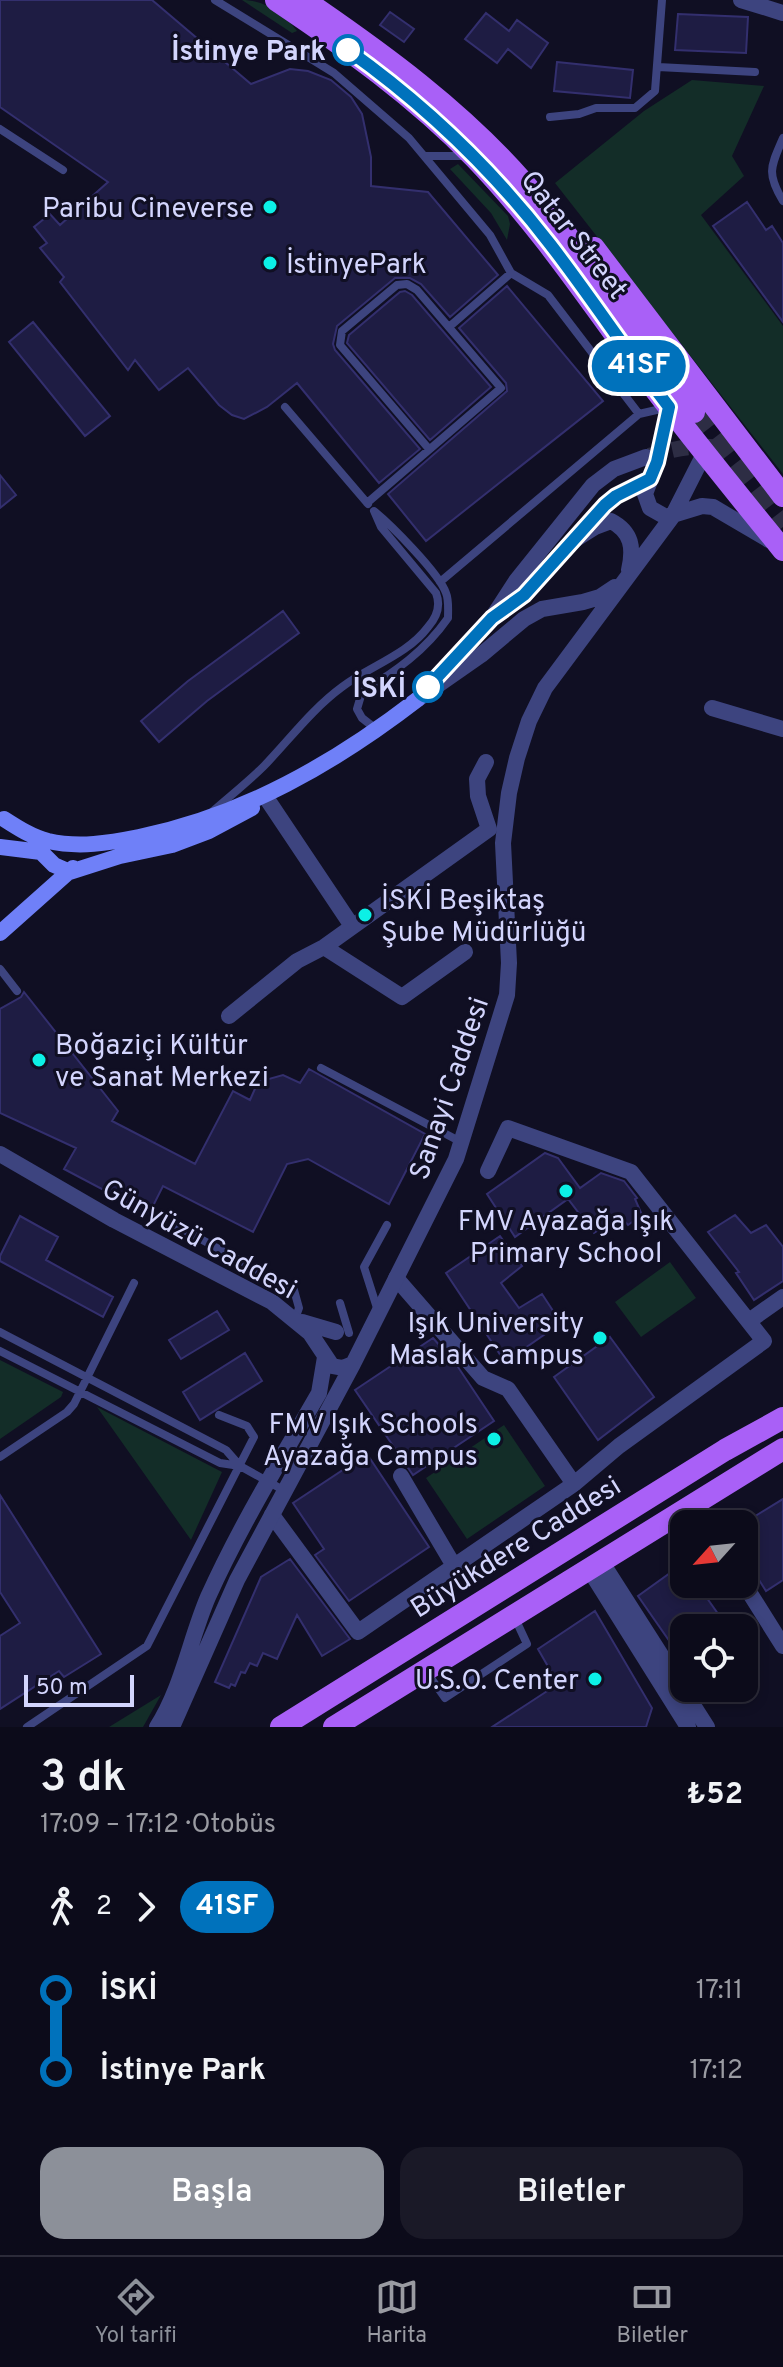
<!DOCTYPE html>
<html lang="tr">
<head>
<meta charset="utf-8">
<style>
  body { margin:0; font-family:Overpass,sans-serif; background:#1a1927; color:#f1f3f6; height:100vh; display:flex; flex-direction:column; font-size:30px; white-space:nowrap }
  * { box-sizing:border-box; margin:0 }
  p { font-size:26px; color:#9a9ba2 }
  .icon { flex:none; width:44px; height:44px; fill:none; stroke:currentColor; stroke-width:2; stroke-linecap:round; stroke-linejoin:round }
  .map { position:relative; height:1727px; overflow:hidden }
  .sheet { display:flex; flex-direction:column; background:#0c0b1a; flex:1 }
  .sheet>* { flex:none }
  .badge { padding:0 16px; border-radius:26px; font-size:28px; line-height:52px }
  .needle { width:52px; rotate:243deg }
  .controls { position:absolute; left:670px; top:1510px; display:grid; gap:16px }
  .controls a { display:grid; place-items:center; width:88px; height:88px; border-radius:16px; background:#0c0b1a; box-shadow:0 4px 12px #0003,0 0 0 2px #2c2b39; font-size:40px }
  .scale { position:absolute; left:24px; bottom:20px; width:110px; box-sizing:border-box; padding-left:8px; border:4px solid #d3d5fd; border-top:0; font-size:22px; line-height:28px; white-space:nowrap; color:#d3d5fd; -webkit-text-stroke:6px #100f23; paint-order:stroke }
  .map>.badge { position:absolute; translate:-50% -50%; box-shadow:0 0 0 4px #fff }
  .legs { display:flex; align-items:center; gap:12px; height:88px; padding:0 40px; font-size:26px }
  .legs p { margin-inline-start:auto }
  .summary { display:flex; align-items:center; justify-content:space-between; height:136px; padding:0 40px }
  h1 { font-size:44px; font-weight:600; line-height:60px }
  .cta { display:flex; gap:16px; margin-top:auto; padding:16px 40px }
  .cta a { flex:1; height:92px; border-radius:24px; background:#8c9099; color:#fff; font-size:32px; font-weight:600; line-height:92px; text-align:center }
  .cta a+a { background:#1a1927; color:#f1f3f6 }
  ul { padding:0 40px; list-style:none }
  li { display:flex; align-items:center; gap:28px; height:80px; font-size:30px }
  li i { display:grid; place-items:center; width:12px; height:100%; margin:0 10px; background:currentColor }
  li i::after { content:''; width:20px; height:20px; margin:-10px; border:6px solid; border-radius:50%; background:#0c0b1a }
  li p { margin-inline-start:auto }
  li:first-child i { background:linear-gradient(#0000 50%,currentColor 0) }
  li:last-child i { background:linear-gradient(currentColor 50%,#0000 0) }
  .dock { display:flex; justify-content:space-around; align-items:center; height:112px; border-top:2px solid #2c2b39; background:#0c0b1a; font-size:22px; color:#9a9ba2 }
  .dock a { display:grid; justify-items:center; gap:4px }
  .dock .on { color:#8c9099 }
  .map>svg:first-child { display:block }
  .green { fill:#132d28 }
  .building { fill:#1e1c43; stroke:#332f6e; stroke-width:2 }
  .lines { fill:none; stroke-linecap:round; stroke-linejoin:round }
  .tertiary-tunnel { stroke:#2d2d44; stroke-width:16; stroke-dasharray:16 8; stroke-linecap:butt }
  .primary-tunnel { stroke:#2d2d44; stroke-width:22; stroke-dasharray:22 11; stroke-linecap:butt }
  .service { stroke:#3d447f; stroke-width:8 }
  .minor { stroke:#3d447f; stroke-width:16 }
  .tertiary { stroke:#3d447f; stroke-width:16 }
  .secondary { stroke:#6f80f8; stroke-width:16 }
  .primary { stroke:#a960f7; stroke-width:22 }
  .line-1-casing { stroke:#fff; stroke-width:18 }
  .line-1 { stroke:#0072bc; stroke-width:12 }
  .stop-1-dot { fill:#fff; stroke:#0072bc; stroke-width:4 }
  .poi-dot { fill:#0cf0e6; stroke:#100f23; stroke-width:3 }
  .labels { text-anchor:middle; stroke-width:6; stroke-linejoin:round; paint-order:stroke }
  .stop-label { font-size:28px; font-weight:bold; fill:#d3d5fd; stroke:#100f23; text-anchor:end }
  .poi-label { font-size:28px; fill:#d3d5fd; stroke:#100f23; text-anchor:end }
  .street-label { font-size:28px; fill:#d3d5fd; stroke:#100f23 }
</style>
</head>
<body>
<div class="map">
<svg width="783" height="1727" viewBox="0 0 783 1727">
  <rect width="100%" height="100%" fill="#100f23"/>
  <path class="green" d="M242 0C264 0 284 13 297 31L292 33Z
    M692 80 764 86 732 156 744 176 701 215 783 326V474L555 183 644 111Z
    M458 164 508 216 510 224 507 240 491 213 450 169Z
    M670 1262 696 1298 641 1337 615 1302Z
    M0 1360 63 1392 61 1397 0 1439Z
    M97 1407 222 1472 191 1540Z
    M504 1425 545 1486 467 1539 426 1478Z
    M161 1695 143 1727H109Z"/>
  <path class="building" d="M0 0H152L251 84 290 69 308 71 331 80 351 97 362 114 371 157V186L428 192 498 275 450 317 421 284 410 278H395L337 326 333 344 335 350 420 449 379 483 297 383 267 407 244 419 232 415 219 405 188 368 159 390 135 360 128 370 60 282 64 277 40 248 47 243 34 227 50 214 60 225 108 182 0 107Z
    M390 12 414 29 404 42 380 25Z
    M486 13 509 31 517 20 548 43 531 68 508 49 497 63 465 39Z
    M678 14 748 17 746 53 675 50Z
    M557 62 633 70 630 98 554 91Z
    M747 202 766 230 772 226 783 243V322L713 226Z
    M507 286 603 401 426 541 388 494 507 391 506 383 459 328Z
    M405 291 412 295 491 387 430 440 347 343 349 335 400 292Z
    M33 322 110 416 85 436 9 342Z
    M0 475 16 495 0 508Z
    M283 611 299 633 207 701 159 742 141 721 188 681Z
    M24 992 118 1111 112 1121 195 1164 233 1091 250 1100 258 1082 283 1075 300 1083 309 1069 425 1134 389 1204 308 1159 287 1164 253 1232 163 1186 149 1214 64 1169 76 1148 0 1113V1009L21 997Z
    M545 1153 558 1158 580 1188 601 1173 624 1181 637 1198 635 1199 642 1215 628 1225 620 1216 594 1233 568 1199 515 1237 487 1194Z
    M735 1215 751 1233 766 1225 783 1247V1281L754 1300 736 1273 739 1272 708 1232Z
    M20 1216 58 1237 46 1260 113 1297 103 1317 0 1261V1256Z
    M500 1236 522 1266 501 1283 519 1308 542 1294 561 1323 505 1362 446 1273Z
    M217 1311 229 1330 181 1359 169 1340Z
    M610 1337 654 1397 598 1440 554 1377Z
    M433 1338 456 1364 494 1421 413 1475 355 1390Z
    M245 1353 262 1381 200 1420 183 1392Z
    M367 1454 429 1547 349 1601 315 1555 324 1549 293 1503Z
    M0 1495 101 1654 64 1677 59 1671 0 1709V1636L20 1623 0 1592Z
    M783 1499V1580L766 1591 744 1556V1523Z
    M290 1559 350 1639 322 1656 297 1615 277 1659 263 1653 257 1666 250 1663 245 1673 241 1672 235 1686 231 1684 229 1688 215 1682 261 1577Z
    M684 1563V1584H697L728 1628H684V1662L638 1596Z
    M595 1611 652 1708 646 1727H492L558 1684 538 1649Z"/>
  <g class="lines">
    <path class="tertiary-tunnel" d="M649 456C674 449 696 443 722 449"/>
    <path class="primary-tunnel" d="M694 412 783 527"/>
    <path class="service" d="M215 0 334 73 409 138 490 235 511 273 548 295 639 414 665 408
      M658 67 755 72
      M550 117 579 114 596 108H635L655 91 662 0
      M0 129 63 170
      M783 138C771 166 766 173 783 201
      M425 156H468
      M449 327 511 273
      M285 407 368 504
      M367 503 501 388 417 290 407 284 397 285 342 331 340 345 429 449
      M440 582 639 414
      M213 811C230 796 248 782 264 766 290 739 312 709 342 687 370 666 407 655 428 627 437 617 441 606 436 593L381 527 374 511C391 525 439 573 446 593 449 600 448 610 448 618 425 651 396 671 362 692L357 709 362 718 376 729
      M0 969 17 991
      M321 1068 461 1142
      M175 1225 294 1290 299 1308 295 1319
      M340 1303 349 1333
      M378 1311 364 1267 387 1225
      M0 1332 226 1450 240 1466 220 1463 0 1351
      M0 1457 67 1412 74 1404 134 1283
      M240 1466 285 1491
      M426 1671 445 1698 527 1644 514 1616
      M27 1727 147 1646 254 1437 247 1426 219 1415"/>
    <path class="minor" d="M741 0 783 13
      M712 708 783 729
      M265 796 352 926
      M324 947 402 997 465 952
      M229 1016 297 961 324 947 489 829 478 796 477 779 486 762
      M396 1278 483 1378 508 1389 574 1484
      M749 1321 783 1297
      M401 1476 454 1566
      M693 1504 706 1524
      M272 1515 358 1632 574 1484 619 1446 764 1341 631 1172 508 1128 488 1171
      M601 1561 707 1727
      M589 1569 688 1727
      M744 1584 783 1646"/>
    <path class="tertiary" d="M669 407 657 462 645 494 650 508 666 517 702 506 713 507 769 540
      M576 539 595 527 611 521C632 532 634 548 629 570
      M501 612 524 595 605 505 616 496 650 479
      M433 681 492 618 516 581 593 485 614 469 646 457
      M418 699 481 655 524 619 542 609 583 602 600 597 615 587
      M0 1154 114 1220 272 1302 310 1333 332 1366 343 1368 353 1364 456 1159 507 995 509 963 503 843 509 793 517 758 529 721 545 688 672 517 705 452
      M302 1322 336 1332
      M157 1727C182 1688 190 1639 208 1597 240 1526 281 1459 319 1393L325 1357
      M172 1727 237 1580 353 1364"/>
    <path class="secondary" d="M4 819C18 828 32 837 48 841 79 848 109 843 139 837 243 816 335 763 418 699
      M0 847 41 852 54 865 70 872 120 856 172 845 209 831 252 808
      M0 933 73 868"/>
    <path class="primary" d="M276 0C346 47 416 97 475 158 543 229 596 310 654 388 696 443 739 496 783 550
      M304 0C383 54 460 110 523 182 586 253 637 336 694 412
      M594 248 783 496
      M281 1727 725 1450 783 1418
      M334 1727 783 1449"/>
  </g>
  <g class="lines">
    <g class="line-1-casing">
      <path id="line-1" d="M348 50C424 104 493 170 550 244 591 297 628 354 669 407L657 462 650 479 616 496 605 505 524 595 492 618 428 687"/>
    </g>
    <use href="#line-1" class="line-1"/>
  </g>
  <g class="stop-1-dot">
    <circle cx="348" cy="50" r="14"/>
    <circle cx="428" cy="687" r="14"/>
  </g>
  <g class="poi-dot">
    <circle cx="270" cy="207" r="8"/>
    <circle cx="270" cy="263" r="8"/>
    <circle cx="365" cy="915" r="8"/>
    <circle cx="39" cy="1060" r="8"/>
    <circle cx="566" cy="1191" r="8"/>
    <circle cx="600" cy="1338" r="8"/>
    <circle cx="494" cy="1439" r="8"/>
    <circle cx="595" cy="1679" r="8"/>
  </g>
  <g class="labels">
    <g class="stop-label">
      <text x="326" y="60">İstinye Park</text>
      <text x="406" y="697">İSKİ</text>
    </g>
    <g class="poi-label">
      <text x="254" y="217">Paribu Cineverse</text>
      <text x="286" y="273" text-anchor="start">İstinyePark</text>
      <text x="381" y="909" text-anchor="start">İSKİ Beşiktaş<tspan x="381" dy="32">Şube Müdürlüğü</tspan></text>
      <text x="55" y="1054" text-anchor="start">Boğaziçi Kültür<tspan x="55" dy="32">ve Sanat Merkezi</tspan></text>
      <text x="566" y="1230" text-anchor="middle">FMV Ayazağa Işık<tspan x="566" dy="32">Primary School</tspan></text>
      <text x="584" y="1332">Işık University<tspan x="584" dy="32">Maslak Campus</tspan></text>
      <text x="478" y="1433">FMV Işık Schools<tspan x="478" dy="32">Ayazağa Campus</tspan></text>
      <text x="579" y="1689">U.S.O. Center</text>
    </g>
    <g class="street-label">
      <text transform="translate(575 234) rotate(52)" y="10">Qatar Street</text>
      <text transform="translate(448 1088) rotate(-71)" y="10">Sanayi Caddesi</text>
      <text transform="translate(200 1238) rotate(29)" y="10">Günyüzü Caddesi</text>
      <text transform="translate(515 1546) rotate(-32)" y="10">Büyükdere Caddesi</text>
    </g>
  </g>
</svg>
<div class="controls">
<a><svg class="needle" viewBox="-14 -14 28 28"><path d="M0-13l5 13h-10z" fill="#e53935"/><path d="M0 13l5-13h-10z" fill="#9a9ba2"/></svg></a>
<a><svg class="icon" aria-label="locate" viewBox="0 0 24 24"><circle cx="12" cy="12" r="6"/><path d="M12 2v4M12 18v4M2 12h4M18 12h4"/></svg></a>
</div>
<div class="scale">50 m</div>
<b class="badge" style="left:639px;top:366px;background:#0072bc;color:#fff">41SF</b>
</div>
<section class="sheet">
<div class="summary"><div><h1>3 dk</h1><p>17:09 – 17:12 · Otobüs</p></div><b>₺52</b></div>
<div class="legs"><svg class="icon" aria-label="walk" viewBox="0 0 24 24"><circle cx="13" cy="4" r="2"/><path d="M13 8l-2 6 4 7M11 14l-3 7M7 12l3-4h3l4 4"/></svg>2<svg class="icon" aria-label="forward" viewBox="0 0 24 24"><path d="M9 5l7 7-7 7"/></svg><b class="badge" style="background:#0072bc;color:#fff">41SF</b></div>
<ul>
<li><i style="color:#0072bc"></i><b>İSKİ</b><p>17:11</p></li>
<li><i style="color:#0072bc"></i><b>İstinye Park</b><p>17:12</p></li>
</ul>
<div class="cta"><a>Başla</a><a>Biletler</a></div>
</section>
<nav class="dock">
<a class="on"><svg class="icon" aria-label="directions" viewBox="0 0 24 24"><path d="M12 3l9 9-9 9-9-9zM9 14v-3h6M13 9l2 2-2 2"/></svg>Yol tarifi</a>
<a><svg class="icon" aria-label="map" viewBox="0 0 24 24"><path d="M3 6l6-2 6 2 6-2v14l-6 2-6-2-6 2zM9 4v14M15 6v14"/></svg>Harita</a>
<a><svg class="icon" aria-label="tickets" viewBox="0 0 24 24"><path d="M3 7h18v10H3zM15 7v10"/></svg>Biletler</a>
</nav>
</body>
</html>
